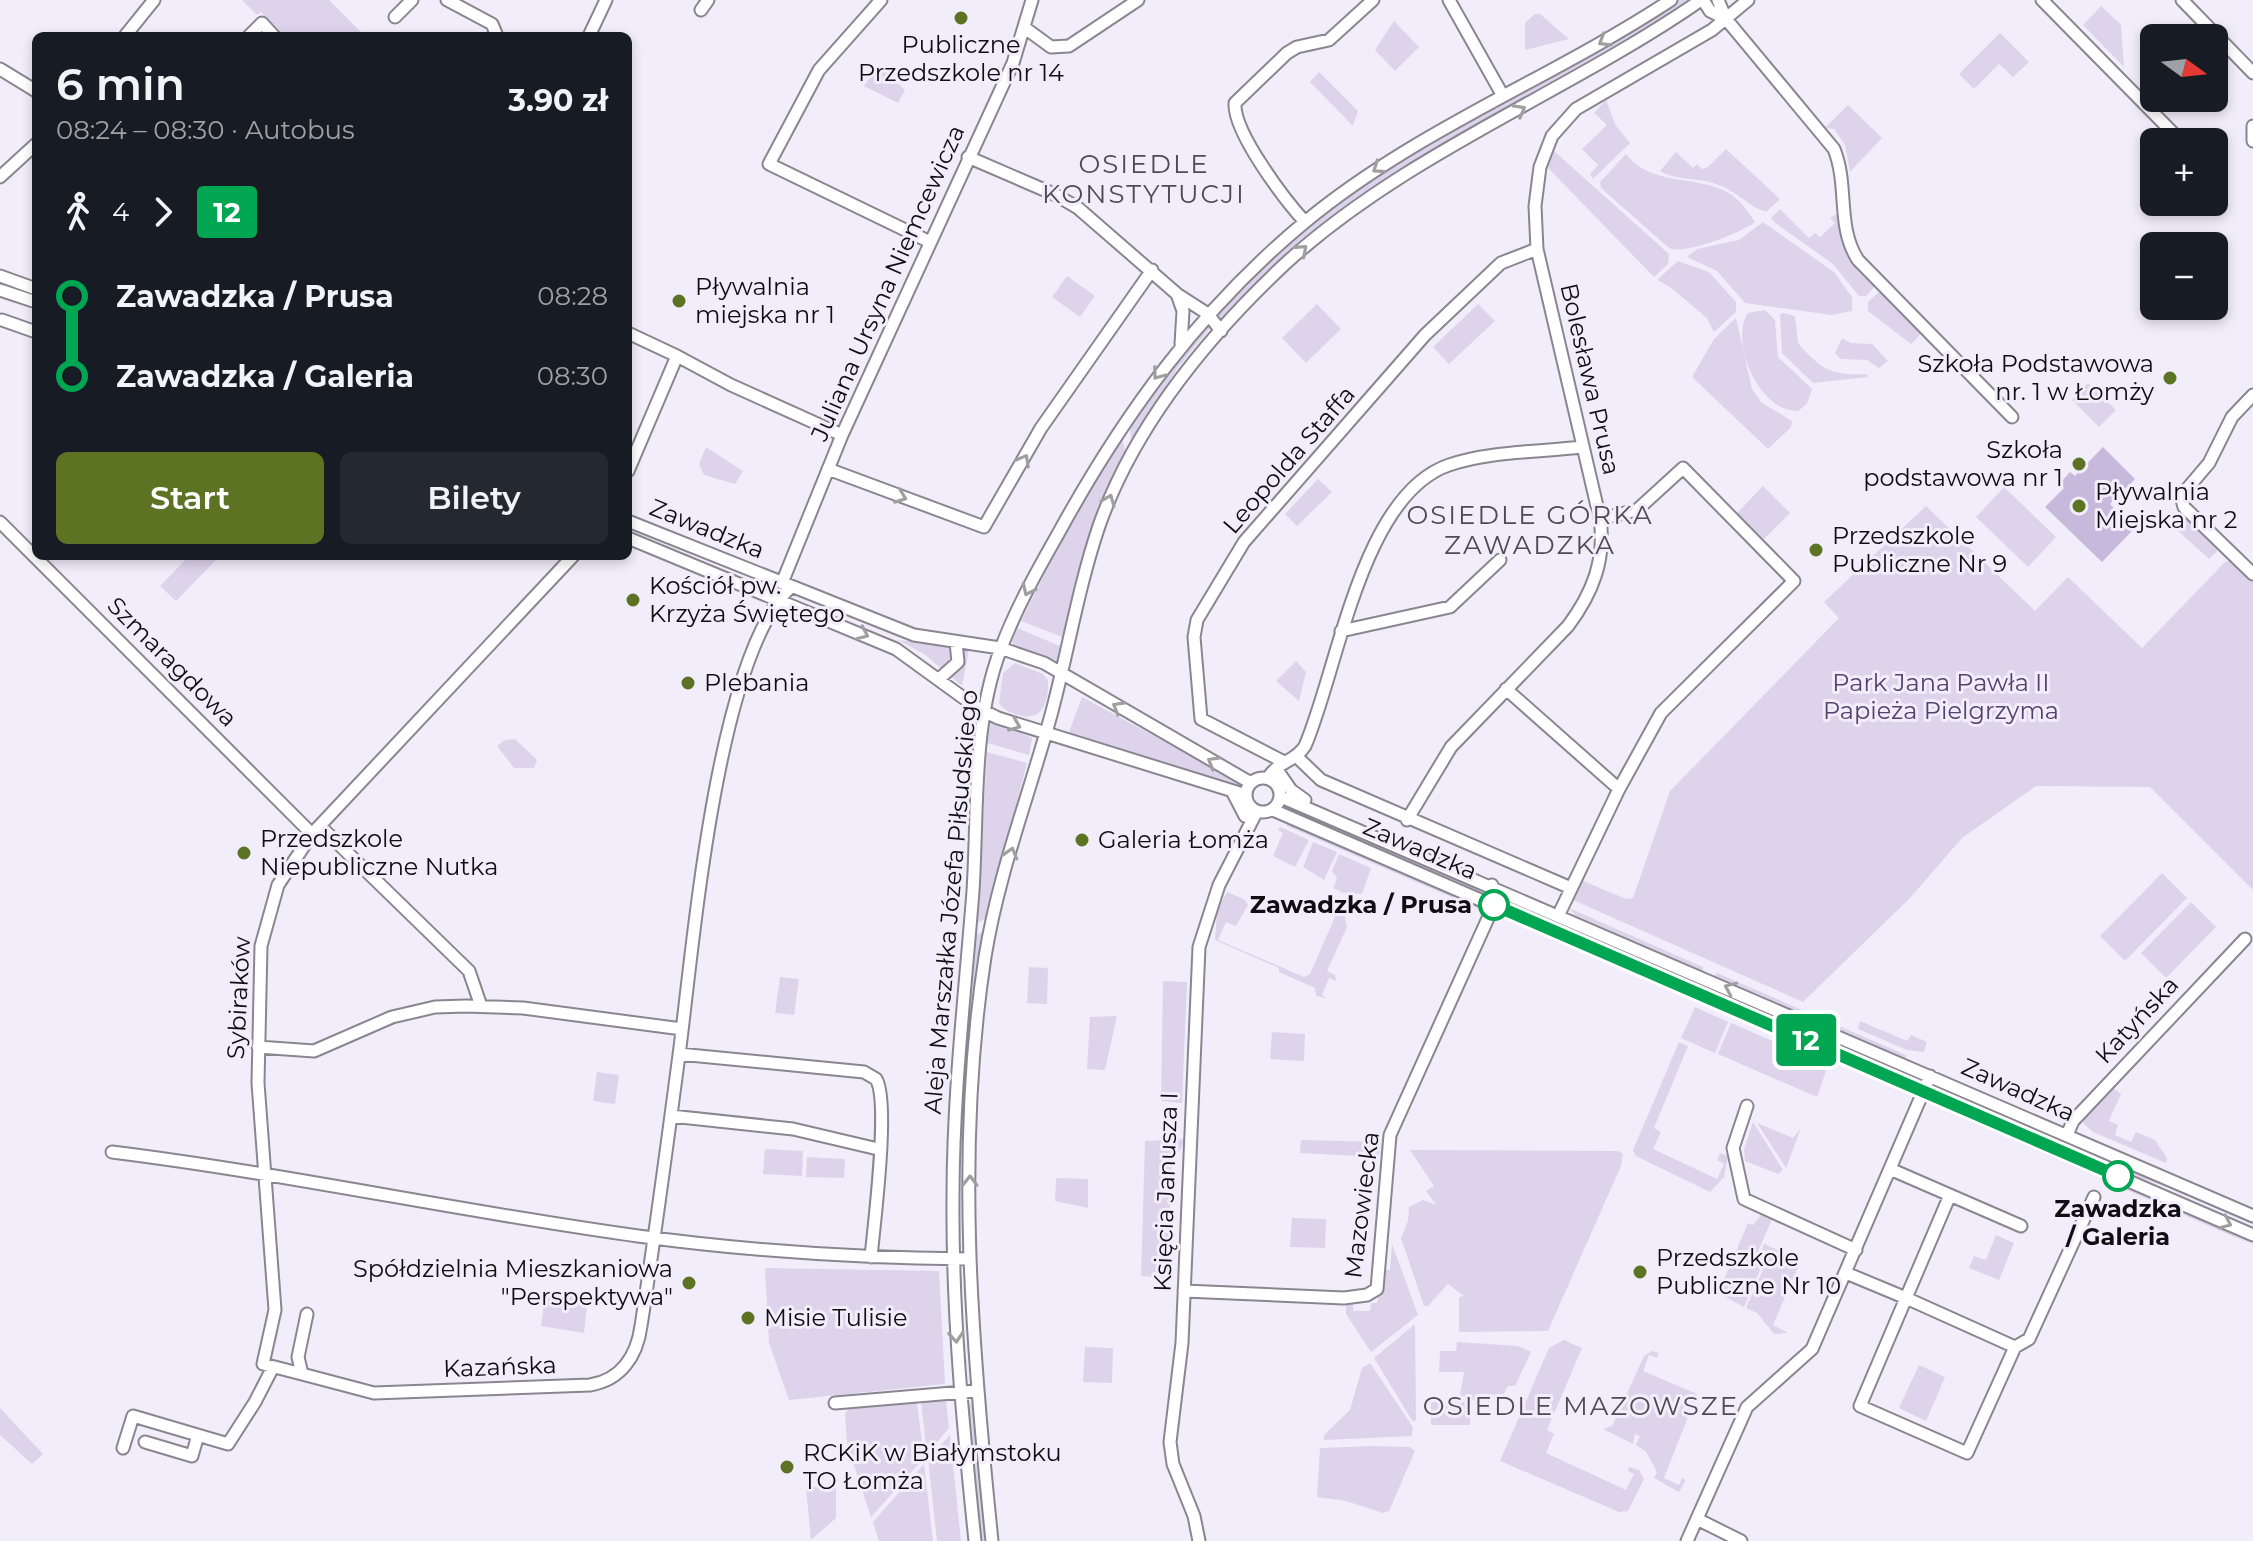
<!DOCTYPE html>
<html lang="pl">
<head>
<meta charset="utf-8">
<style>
  body { margin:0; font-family:Montserrat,sans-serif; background:#242831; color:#f1f3f6; height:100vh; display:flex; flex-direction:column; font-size:30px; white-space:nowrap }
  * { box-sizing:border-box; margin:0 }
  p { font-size:26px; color:#9ea1a6 }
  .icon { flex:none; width:44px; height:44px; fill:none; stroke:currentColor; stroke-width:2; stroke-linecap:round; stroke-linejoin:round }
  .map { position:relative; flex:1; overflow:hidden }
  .drawer { position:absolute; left:32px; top:32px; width:600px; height:528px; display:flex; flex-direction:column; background:#171b24; border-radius:12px; box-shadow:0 4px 12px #0003 }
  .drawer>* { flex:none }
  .badge { padding:0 16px; border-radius:6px; font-size:28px; line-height:52px }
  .needle { width:52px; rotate:105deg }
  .buttons { position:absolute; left:2140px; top:24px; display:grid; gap:16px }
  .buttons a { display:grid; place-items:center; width:88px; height:88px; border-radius:12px; background:#171b24; box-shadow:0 4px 12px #0003; font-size:40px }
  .map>.badge { position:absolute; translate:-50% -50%; box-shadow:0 0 0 4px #fff }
  .legs { display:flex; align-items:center; gap:12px; height:88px; padding:0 24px; font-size:26px }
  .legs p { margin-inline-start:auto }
  .overview { display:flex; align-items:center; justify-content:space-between; height:136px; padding:0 24px }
  h1 { font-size:44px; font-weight:600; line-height:60px }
  .cta { display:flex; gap:16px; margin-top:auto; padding:16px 24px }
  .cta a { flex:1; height:92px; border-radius:12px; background:#5d7324; color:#fff; font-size:32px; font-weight:600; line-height:92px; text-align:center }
  .cta a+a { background:#242831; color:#f1f3f6 }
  ul { padding:0 24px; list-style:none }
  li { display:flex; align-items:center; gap:28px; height:80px; font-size:30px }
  li i { display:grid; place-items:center; width:12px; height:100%; margin:0 10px; background:currentColor }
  li i::after { content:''; width:20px; height:20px; margin:-10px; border:6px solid; border-radius:50%; background:#171b24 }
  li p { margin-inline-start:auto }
  li:first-child i { background:linear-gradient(#0000 50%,currentColor 0) }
  li:last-child i { background:linear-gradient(currentColor 50%,#0000 0) }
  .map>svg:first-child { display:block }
  .green { fill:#ddd4ec }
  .water { fill:#c7b9dc }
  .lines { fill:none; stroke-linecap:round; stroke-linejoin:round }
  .minor-casing { stroke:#8a8691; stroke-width:15 }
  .minor { stroke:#fff; stroke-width:11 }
  .oneway { stroke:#9f9fa0 }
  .line-1-casing { stroke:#fff; stroke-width:18 }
  .line-1 { stroke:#00a651; stroke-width:12 }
  .poi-dot { fill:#5d7324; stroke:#f2edfa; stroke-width:3 }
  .stop-1-dot { fill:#fff; stroke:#00a651; stroke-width:4 }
  .labels { text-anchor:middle; stroke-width:6; stroke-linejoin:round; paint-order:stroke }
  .poi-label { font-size:24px; fill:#0f0e12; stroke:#f2edfa; text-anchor:start }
  .street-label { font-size:24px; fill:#0f0e12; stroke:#f2edfa }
  .park-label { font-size:24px; fill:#564170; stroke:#f2edfa }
  .stop-label { font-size:24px; font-weight:bold; fill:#0f0e12; stroke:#f2edfa; text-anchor:end }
  .neighbourhood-label { font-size:26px; letter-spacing:2px; fill:#4f4b55; stroke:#f2edfa }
</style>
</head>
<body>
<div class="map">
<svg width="2253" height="1541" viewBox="0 0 2253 1541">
  <rect width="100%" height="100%" fill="#f2edfa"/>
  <path class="green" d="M242 0H329L365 36H285L261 12 257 15Z
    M1679 0H1692L1628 43 1358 199 1306 239 1220 321 1217 313C1272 258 1328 206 1394 164 1486 104 1587 60 1679 0Z
    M2101 6 2121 25 2124 67 2083 25Z
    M1535 14H1540L1569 39 1525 50V23Z
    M1394 21 1419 47 1395 71 1375 50Z
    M2000 33 2029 62 2013 77 1999 64 1974 89 1959 74Z
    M879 65 905 90 898 103 864 86Z
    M1319 72 1358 111 1353 126 1310 82Z
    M1606 100 1616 126 1630 143 1593 179 1590 174 1598 165 1582 149 1607 125 1594 113Z
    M1848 105 1882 138 1850 172 1845 145 1834 129 1825 128Z
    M1726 149 1780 199 1766 212C1747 206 1736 190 1716 184 1698 177 1677 181 1660 171L1676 152 1693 168 1697 164 1702 169 1708 167Z
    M1554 151 1669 254 1668 264 1654 277 1548 168Z
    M1626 154C1651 186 1693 175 1725 191 1739 198 1747 210 1755 222 1741 233 1685 255 1669 248L1601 188 1600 182Z
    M1780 209 1809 238 1815 233 1820 237 1835 223 1830 218 1837 214 1847 252 1876 285 1866 296H1859L1833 264 1775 223 1771 218Z
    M1763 222 1834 272 1852 297V311L1831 315 1745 303 1717 271 1687 257 1697 249 1739 240Z
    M1678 261 1709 272 1736 302V312L1714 332 1707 318 1670 287 1657 280Z
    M1067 276 1095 296 1080 317 1052 297Z
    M1881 290 1923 332 1911 344 1868 311V302Z
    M1317 304 1341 329 1306 363 1282 338Z
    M1478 304 1495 321 1449 364 1433 347Z
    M1765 310 1775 320 1778 357 1812 389 1807 404 1798 411C1758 412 1729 340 1748 313Z
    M1783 313 1795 316 1798 343C1821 370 1833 376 1867 374L1868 377 1813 383 1782 353 1780 315Z
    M1736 318 1752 389 1761 402 1792 421 1791 427 1768 449 1692 377 1714 339Z
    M1209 321 1211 327 1177 369 1131 444 1130 422Z
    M1842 338 1851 343 1872 344 1888 361 1879 368 1867 360 1841 359 1835 353Z
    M2088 383 2116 410 2099 427 2072 400Z
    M1121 436 1126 453 1105 498 1062 637 1021 621 1084 495Z
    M706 447 743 471 735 484 704 475 699 464Z
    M1318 479 1332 492 1297 526 1285 514Z
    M1763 486 1790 513 1764 539 1737 513Z
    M2004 487 2056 537 2028 567 1976 517Z
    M1926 506 2035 611 2068 577 2142 648 2225 562 2232 560 2253 580V890L2150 787 2036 786 1962 838 1910 898 1803 1002 1573 900 1581 880 1626 899 1633 898 1670 791 1839 618 1824 602Z
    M2180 518H2189L2216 543 2217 551 2209 559 2174 527Z
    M189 556H220L176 601 160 586Z
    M1017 628 1060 646 1057 661 1014 646 1012 641Z
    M898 640 969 649 962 686 924 654Z
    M1296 661 1306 672 1299 701 1276 681Z
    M1015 663 1043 674 1048 680C1049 704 1041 724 1015 714 1007 711 1003 709 999 703L1003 673Z
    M1082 697 1245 785 1244 788 1068 735Z
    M993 721 1032 738 1029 755 987 743 989 724Z
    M515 739 537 760 534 768H514L497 746 505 740Z
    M987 752 1027 763 987 917 976 924Z
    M1284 802 1488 890 1490 897 1280 809Z
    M1289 821 1476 903 1481 910 1287 826Z
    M1280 827 1309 840 1295 867 1273 856 1283 833 1278 830Z
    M1313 842 1337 852 1324 880 1303 867Z
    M1339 854 1371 868 1362 894 1344 893 1333 888 1337 878 1332 871Z
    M2162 873 2187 898 2125 961 2100 936Z
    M1227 892 1244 899 1248 905 1236 926 1226 922 1218 940 1304 977 1310 974 1342 901 1347 927 1327 971 1335 975 1336 981 1329 978 1322 995 1327 998 1316 996 1315 988 1279 972V968L1215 940 1217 911Z
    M2191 902 2216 927 2166 978 2141 953Z
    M1569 908 1703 967V973L1575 915Z
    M983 933 966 1132 959 1131 975 934Z
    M1029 967 1048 968 1047 1004 1027 1003Z
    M1717 973 1906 1055V1060L1714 976Z
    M780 977 799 979 794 1015 775 1013Z
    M1163 981 1187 982 1182 1103 1161 1101Z
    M1709 985 1901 1069 1899 1074 1706 993Z
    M1695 1007 1728 1022 1715 1053 1681 1038Z
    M1117 1016 1105 1070 1087 1069 1090 1017Z
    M1860 1021 1907 1041 1911 1035 1927 1042 1924 1052 1907 1050 1858 1029Z
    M1731 1023 1828 1065 1817 1097 1718 1054Z
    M1272 1032 1305 1034 1304 1061 1270 1059Z
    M1679 1042 1688 1046 1654 1128 1661 1132 1653 1149 1717 1179 1724 1164 1717 1160 1720 1153 1728 1156 1724 1177 1710 1192 1636 1156 1633 1150Z
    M597 1072 619 1075 615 1104 593 1101Z
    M2112 1087 2121 1094 2109 1121 2118 1125 2115 1135 2131 1142 2136 1132 2155 1140 2167 1158 2166 1163 2093 1132 2083 1123 2085 1116Z
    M1954 1097 2170 1185 2167 1187 2111 1168Z
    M1950 1109 2191 1214 2253 1245 1948 1112Z
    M1753 1122 1783 1170 1778 1174 1745 1161 1744 1149Z
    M1757 1123 1793 1138 1801 1128 1786 1168Z
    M1186 1139 1172 1164 1167 1278 1141 1276 1145 1141Z
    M1301 1140 1381 1142 1379 1157 1300 1153Z
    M765 1149 803 1151 802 1176 763 1174Z
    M1410 1150 1618 1151 1623 1154 1621 1166 1548 1331 1459 1332V1297L1464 1296 1448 1284 1428 1306H1424L1401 1238 1408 1221 1409 1207 1423 1200 1436 1205 1426 1191 1434 1186Z
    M807 1157 845 1159 844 1178 806 1177Z
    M1056 1178 1088 1179V1208L1055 1201Z
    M1761 1215 1772 1219 1754 1261 1760 1270 1744 1307 1718 1293 1748 1223 1753 1225Z
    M1292 1218 1326 1219 1325 1248 1290 1247Z
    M1996 1235 2014 1243 1999 1280 1969 1268 1974 1256 1986 1260Z
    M1392 1244 1418 1315 1371 1352 1346 1314V1305L1353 1302V1311H1370L1371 1303H1377L1384 1270H1390Z
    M1764 1244 1801 1260 1773 1325 1788 1333 1774 1334 1757 1313 1746 1308 1763 1270 1758 1260Z
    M765 1268 939 1271 945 1384 789 1400 769 1343Z
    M546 1290 588 1296 584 1333 541 1326Z
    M1415 1324 1416 1420 1413 1422 1374 1358Z
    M1564 1340 1582 1348 1547 1430 1554 1434 1546 1453 1626 1490 1634 1474 1628 1471 1629 1467 1639 1470 1644 1479 1628 1511 1619 1512 1500 1461 1549 1348Z
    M1457 1342 1518 1346 1531 1352 1515 1386H1508L1503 1395H1490V1407L1460 1395 1464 1372H1439L1440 1351H1456Z
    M1085 1347 1113 1348 1112 1383 1083 1382Z
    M1652 1351 1659 1353 1657 1358 1649 1355 1643 1371 1697 1394 1664 1478 1679 1485 1682 1478 1686 1480 1679 1492 1654 1478 1657 1472 1646 1452 1636 1445 1640 1436 1635 1434 1633 1444 1603 1429 1612 1426 1644 1356Z
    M1370 1363 1413 1427 1412 1436 1324 1440V1435L1350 1410 1362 1368Z
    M1919 1365 1945 1377 1926 1421 1899 1408Z
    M946 1400 949 1428 927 1454 921 1402Z
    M1431 1402H1470V1425H1431Z
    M917 1403 924 1458 871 1517 847 1444 845 1413 849 1409Z
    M969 1403 973 1405 987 1541H980Z
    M0 1408 43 1454 32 1464 0 1435Z
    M950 1435 961 1541H937L928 1459Z
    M1373 1446 1410 1447 1415 1451 1389 1511 1383 1513 1346 1501 1317 1497 1320 1448Z
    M924 1464 933 1541H879L873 1522Z
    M836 1485V1518L811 1540 806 1488Z"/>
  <path class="water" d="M2103 447 2135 479 2110 504 2134 529 2102 562 2045 507 2064 488 2060 483 2070 472 2075 476Z"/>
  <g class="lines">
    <g class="minor-casing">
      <path id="minor" d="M447 0 492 24 497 36
        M881 0 819 70 769 164 930 242
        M1449 0 1503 96
        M1703 0 1710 11 1726 19
        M1718 0 1726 19 1834 149C1849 186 1836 226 1858 260L2012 417
        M2042 0 2179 139
        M2182 0 2253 73
        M701 10 708 0
        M395 17 412 0
        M1025 28 1051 47 1069 46 1138 0
        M125 36 154 0
        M249 36 262 23 274 36
        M589 36 606 0
        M0 69 36 91
        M2253 126V141
        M968 157 1056 195 1078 208 1177 294 1208 314 1221 331
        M0 177 36 144
        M1305 222C1285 200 1233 132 1235 103L1287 53 1297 47 1329 40 1373 0
        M0 276 36 289
        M0 290 36 302
        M1177 294 1183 311 1181 344
        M2 320 36 332
        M628 333 677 356 628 471
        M677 356 731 385 842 435
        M2253 395 2232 417 2209 463 2181 496 2184 507 2253 574
        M828 469 984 527 1041 428 1152 270
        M628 521 914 635 1000 648 1044 663 1251 783
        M0 522 312 834
        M628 538 896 649 976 707 998 718 1246 795
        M782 583 842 435 1013 63 1032 0
        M1341 631 1450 607 1500 560
        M939 679 958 662 956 642
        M1506 689 1619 789
        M1296 756 1321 780 1571 888
        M1284 762 1201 719 1194 637 1197 620 1244 542 1425 335 1501 263 1537 249
        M1280 774 1291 790 1305 800
        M1246 795a17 17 0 1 1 34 0a17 17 0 1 1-34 0Z
        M1268 778C1277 762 1296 761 1305 746 1338 670 1361 495 1449 465 1490 451 1540 452 1582 447
        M1232 791 1245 816
        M1281 797 2253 1216
        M1273 810 2253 1235
        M1407 820 1451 747 1568 626C1592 594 1606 560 1600 519L1537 249 1535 206 1540 167 1552 136 1576 109 1712 30 1748 0
        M320 826 469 971 481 1006
        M1559 914 1619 789 1661 713 1794 581 1683 468 1637 510 1600 519
        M258 1047 314 1051 392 1017 435 1007 466 1006 523 1008 682 1029
        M679 1054 864 1072 876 1079C890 1101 874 1225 871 1257
        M1747 1106 1733 1148 1744 1199 1856 1250
        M671 1116 793 1129 878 1149
        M2067 1135 2073 1121 2245 939
        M112 1152C289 1174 462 1212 638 1236 748 1251 858 1258 970 1259
        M1890 1169 2021 1226
        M1846 1273 1906 1298 1950 1195
        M1184 1291 1344 1298 1367 1295 1377 1289 1390 1135 1494 905 1492 885
        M307 1314 298 1357 302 1374 374 1393 590 1385C621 1380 637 1356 641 1326 655 1236 667 1146 679 1055 693 950 716 656 791 587
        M2015 1347 1906 1298 1860 1406 1967 1453 2015 1347 2029 1339 2094 1197
        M302 1374 263 1364 275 1310 258 1083 261 946 278 885 312 834 573 556
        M835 1403 976 1391
        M145 1442 192 1456 198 1435
        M123 1448 133 1416 228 1444 255 1402 273 1367
        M1697 1519 1741 1541
        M975 1541C963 1426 952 1313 953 1197 953 1094 965 993 973 891 978 813 972 725 1000 651 1015 610 1037 571 1058 534 1123 415 1200 309 1305 222 1416 130 1551 79 1671 0
        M992 1541C972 1348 955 1150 985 957 998 875 1029 795 1051 715 1068 652 1078 588 1099 526 1135 424 1208 336 1286 263 1408 152 1567 93 1701 0
        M1199 1541 1194 1516 1173 1464 1170 1442 1182 1343 1199 947 1219 885 1257 811
        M1687 1541 1747 1407 1812 1349 1930 1076"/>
    </g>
    <use href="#minor" class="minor"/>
  </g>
  <defs><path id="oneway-chevron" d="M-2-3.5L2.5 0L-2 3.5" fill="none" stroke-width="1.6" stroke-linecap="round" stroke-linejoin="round" transform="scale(2)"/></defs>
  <g class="oneway">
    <use href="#oneway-chevron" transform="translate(1604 41) rotate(149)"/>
    <use href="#oneway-chevron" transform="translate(1520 110) rotate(-29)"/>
    <use href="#oneway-chevron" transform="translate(1378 168) rotate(146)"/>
    <use href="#oneway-chevron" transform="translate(1302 250) rotate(-41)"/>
    <use href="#oneway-chevron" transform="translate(1158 374) rotate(127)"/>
    <use href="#oneway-chevron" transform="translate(1024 460) rotate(-61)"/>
    <use href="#oneway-chevron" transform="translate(901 497) rotate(21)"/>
    <use href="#oneway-chevron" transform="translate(1109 500) rotate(-68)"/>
    <use href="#oneway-chevron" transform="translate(1028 590) rotate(115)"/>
    <use href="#oneway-chevron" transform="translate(863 634) rotate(24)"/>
    <use href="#oneway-chevron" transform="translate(1118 707) rotate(-150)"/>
    <use href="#oneway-chevron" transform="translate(1015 725) rotate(22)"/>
    <use href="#oneway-chevron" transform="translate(1213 762) rotate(-150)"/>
    <use href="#oneway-chevron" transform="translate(1011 853) rotate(-74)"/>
    <use href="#oneway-chevron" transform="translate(1730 988) rotate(-156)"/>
    <use href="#oneway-chevron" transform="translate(970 1181) rotate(-89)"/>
    <use href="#oneway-chevron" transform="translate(2226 1223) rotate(24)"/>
    <use href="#oneway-chevron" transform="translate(956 1337) rotate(86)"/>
  </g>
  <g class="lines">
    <g class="line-1-casing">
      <path id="line-1" d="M1494 905 2118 1176"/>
    </g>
    <use href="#line-1" class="line-1"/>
  </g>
  <g class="poi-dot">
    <circle cx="961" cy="18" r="8"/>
    <circle cx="679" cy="301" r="8"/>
    <circle cx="2170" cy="378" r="8"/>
    <circle cx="2079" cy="464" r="8"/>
    <circle cx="2079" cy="506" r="8"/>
    <circle cx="1816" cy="550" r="8"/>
    <circle cx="633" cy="600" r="8"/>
    <circle cx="688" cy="683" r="8"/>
    <circle cx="1082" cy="840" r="8"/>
    <circle cx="244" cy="853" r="8"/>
    <circle cx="1640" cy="1272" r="8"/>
    <circle cx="689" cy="1283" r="8"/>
    <circle cx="748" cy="1318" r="8"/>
    <circle cx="787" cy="1467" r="8"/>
  </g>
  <g class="stop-1-dot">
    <circle cx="1494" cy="905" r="14"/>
    <circle cx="2118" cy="1176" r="14"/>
  </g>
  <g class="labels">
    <g class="poi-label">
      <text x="961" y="53" text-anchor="middle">Publiczne<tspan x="961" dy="28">Przedszkole nr 14</tspan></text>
      <text x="695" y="295">Pływalnia<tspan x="695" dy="28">miejska nr 1</tspan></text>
      <text x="2154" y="372" text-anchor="end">Szkoła Podstawowa<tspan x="2154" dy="28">nr. 1 w Łomży</tspan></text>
      <text x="2063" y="458" text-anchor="end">Szkoła<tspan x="2063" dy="28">podstawowa nr 1</tspan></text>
      <text x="2095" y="500">Pływalnia<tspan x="2095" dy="28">Miejska nr 2</tspan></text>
      <text x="1832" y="544">Przedszkole<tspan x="1832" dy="28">Publiczne Nr 9</tspan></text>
      <text x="649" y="594">Kościół pw.<tspan x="649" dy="28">Krzyża Świętego</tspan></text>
      <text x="704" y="691">Plebania</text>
      <text x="260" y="847">Przedszkole<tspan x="260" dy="28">Niepubliczne Nutka</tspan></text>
      <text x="1098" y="848">Galeria Łomża</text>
      <text x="1656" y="1266">Przedszkole<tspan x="1656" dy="28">Publiczne Nr 10</tspan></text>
      <text x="673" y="1277" text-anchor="end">Spółdzielnia Mieszkaniowa<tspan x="673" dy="28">"Perspektywa"</tspan></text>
      <text x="764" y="1326">Misie Tulisie</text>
      <text x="803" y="1461">RCKiK w Białymstoku<tspan x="803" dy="28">TO Łomża</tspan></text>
    </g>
    <g class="street-label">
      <text transform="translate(888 283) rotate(-66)" y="8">Juliana Ursyna Niemcewicza</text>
      <text transform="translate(1590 379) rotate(77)" y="8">Bolesława Prusa</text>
      <text transform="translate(1289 460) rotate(-49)" y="8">Leopolda Staffa</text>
      <text transform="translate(707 529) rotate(22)" y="8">Zawadzka</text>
      <text transform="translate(172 662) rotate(45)" y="8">Szmaragdowa</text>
      <text transform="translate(1420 849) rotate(23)" y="8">Zawadzka</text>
      <text transform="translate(951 902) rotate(-85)" y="8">Aleja Marszałka Józefa Piłsudskiego</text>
      <text transform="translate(239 998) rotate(-87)" y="8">Sybiraków</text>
      <text transform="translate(2137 1020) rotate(-47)" y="8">Katyńska</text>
      <text transform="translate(2018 1090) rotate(24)" y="8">Zawadzka</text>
      <text transform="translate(1166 1192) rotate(-88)" y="8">Księcia Janusza I</text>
      <text transform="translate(1362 1205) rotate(-83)" y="8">Mazowiecka</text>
      <text transform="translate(500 1367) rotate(-2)" y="8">Kazańska</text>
    </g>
    <g class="park-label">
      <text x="1941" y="691">Park Jana Pawła II<tspan x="1941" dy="28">Papieża Pielgrzyma</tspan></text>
    </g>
    <g class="stop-label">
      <text x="1472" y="913">Zawadzka / Prusa</text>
      <text x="2118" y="1217" text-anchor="middle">Zawadzka<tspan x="2118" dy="28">/ Galeria</tspan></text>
    </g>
    <g class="neighbourhood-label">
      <text x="1144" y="173">OSIEDLE<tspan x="1144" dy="30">KONSTYTUCJI</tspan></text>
      <text x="1530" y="524">OSIEDLE GÓRKA<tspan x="1530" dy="30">ZAWADZKA</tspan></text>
      <text x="1581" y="1415">OSIEDLE MAZOWSZE</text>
    </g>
  </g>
</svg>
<div class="buttons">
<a><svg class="needle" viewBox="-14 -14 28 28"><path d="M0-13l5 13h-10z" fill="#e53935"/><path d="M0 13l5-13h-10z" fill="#9ea1a6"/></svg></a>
<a>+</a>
<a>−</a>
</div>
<b class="badge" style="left:1806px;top:1040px;background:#00a651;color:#fff">12</b>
<section class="drawer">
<div class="overview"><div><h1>6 min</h1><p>08:24 – 08:30 · Autobus</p></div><b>3.90 zł</b></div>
<div class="legs"><svg class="icon" aria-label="walk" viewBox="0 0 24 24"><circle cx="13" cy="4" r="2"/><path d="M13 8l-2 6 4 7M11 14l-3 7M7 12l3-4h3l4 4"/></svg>4<svg class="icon" aria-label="forward" viewBox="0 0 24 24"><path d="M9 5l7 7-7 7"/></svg><b class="badge" style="background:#00a651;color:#fff">12</b></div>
<ul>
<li><i style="color:#00a651"></i><b>Zawadzka / Prusa</b><p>08:28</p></li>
<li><i style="color:#00a651"></i><b>Zawadzka / Galeria</b><p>08:30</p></li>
</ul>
<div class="cta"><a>Start</a><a>Bilety</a></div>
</section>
</div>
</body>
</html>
